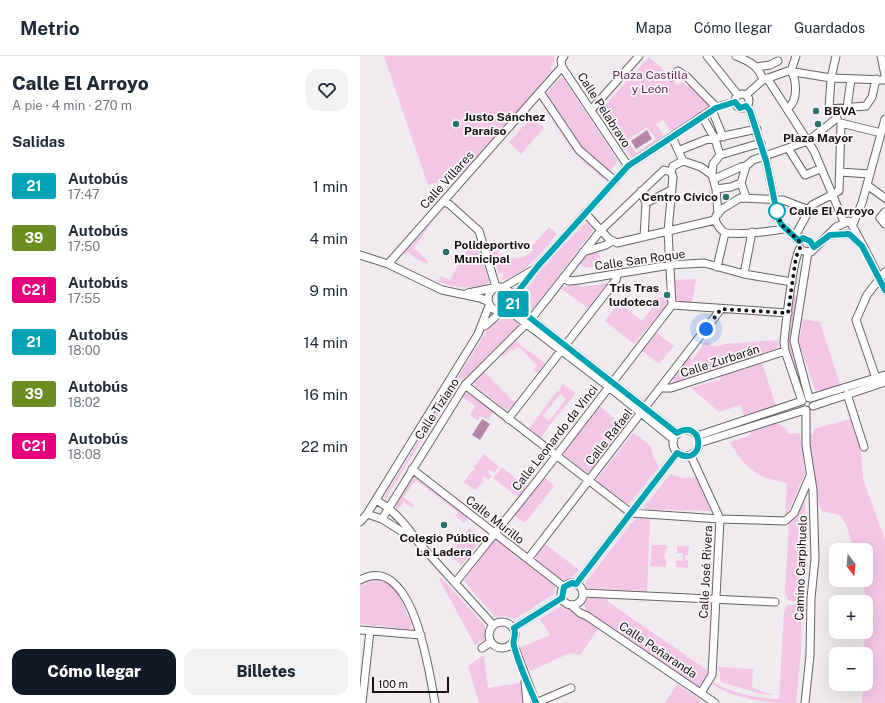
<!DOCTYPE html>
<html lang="es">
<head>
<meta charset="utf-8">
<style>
  body { margin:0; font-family:"Public Sans",sans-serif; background:#f2f2f3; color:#1f2937; height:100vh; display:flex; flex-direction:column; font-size:15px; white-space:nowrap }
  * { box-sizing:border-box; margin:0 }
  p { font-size:13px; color:#747a83 }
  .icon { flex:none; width:22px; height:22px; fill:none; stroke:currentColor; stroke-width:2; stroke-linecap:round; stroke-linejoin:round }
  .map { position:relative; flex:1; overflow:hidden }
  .side { display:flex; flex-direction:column; background:#fff; width:360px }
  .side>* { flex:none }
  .badge { padding:0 8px; border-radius:3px; font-size:14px; line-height:26px }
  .needle { width:26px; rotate:164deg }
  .controls { position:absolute; left:469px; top:487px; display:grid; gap:8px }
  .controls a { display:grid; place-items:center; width:44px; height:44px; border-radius:8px; background:#fff; box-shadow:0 4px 16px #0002; font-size:20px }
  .scale { position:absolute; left:12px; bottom:10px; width:77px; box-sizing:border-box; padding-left:4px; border:2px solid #141314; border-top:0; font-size:11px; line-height:14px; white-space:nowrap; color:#141314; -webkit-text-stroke:3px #fdf8fb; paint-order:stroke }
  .you { position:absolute; width:20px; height:20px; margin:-10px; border:3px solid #fff; border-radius:50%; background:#1a73e8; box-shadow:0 0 0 6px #1a73e833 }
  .map>.badge { position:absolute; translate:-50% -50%; box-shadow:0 0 0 2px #fff }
  h2 { padding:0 12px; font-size:15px; line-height:36px }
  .round { display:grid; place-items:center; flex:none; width:42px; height:42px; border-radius:12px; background:#f2f2f3 }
  .summary { display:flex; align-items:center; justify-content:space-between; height:68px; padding:0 12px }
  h1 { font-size:19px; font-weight:800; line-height:30px }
  .cta { display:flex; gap:8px; margin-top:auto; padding:8px 12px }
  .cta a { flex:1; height:46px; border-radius:12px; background:#111827; color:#fff; font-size:16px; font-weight:800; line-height:46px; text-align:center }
  .cta a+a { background:#f2f2f3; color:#1f2937 }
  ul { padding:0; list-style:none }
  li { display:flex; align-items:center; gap:12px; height:52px; padding:0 12px }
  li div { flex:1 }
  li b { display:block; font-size:15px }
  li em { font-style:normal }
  li .badge { min-width:44px; font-weight:700; text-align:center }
  header { display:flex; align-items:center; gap:24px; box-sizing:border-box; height:56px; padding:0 20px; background:#fff; border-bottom:1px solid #e0e1e3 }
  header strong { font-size:19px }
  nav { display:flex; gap:22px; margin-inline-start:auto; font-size:14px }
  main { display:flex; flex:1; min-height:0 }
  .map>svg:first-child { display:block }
  .green { fill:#f3c5e7; fill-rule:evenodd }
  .water { fill:#b586a9 }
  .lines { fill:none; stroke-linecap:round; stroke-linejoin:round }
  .minor-casing { stroke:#676366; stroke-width:9 }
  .minor { stroke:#fff; stroke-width:7 }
  .line-casing { stroke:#fff; stroke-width:9 }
  .line { stroke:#00a3b4; stroke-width:6 }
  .walk { stroke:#141314; stroke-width:4; stroke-dasharray:0 7.2 }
  .poi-dot { fill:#2a726a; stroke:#fdf8fb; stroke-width:1.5 }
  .stop-dot { fill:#fff; stroke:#00a3b4; stroke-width:2 }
  .labels { text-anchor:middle; stroke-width:3.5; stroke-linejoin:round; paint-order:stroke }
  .park-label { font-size:12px; fill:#622756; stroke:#fdf8fb }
  .street-label { font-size:12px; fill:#141314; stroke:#fdf8fb }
  .poi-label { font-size:12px; font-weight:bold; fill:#141314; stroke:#fdf8fb; text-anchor:start }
  .stop-label { font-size:12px; font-weight:bold; fill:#141314; stroke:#fdf8fb; text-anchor:start }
</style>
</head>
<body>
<header>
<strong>Metrio</strong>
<nav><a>Mapa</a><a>Cómo llegar</a><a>Guardados</a></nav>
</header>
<main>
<section class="side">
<div class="summary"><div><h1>Calle El Arroyo</h1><p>A pie · 4 min · 270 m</p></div><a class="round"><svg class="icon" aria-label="heart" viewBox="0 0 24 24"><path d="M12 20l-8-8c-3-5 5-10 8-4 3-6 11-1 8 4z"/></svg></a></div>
<h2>Salidas</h2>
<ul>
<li><span class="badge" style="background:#00a3b4;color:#fff">21</span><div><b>Autobús</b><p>17:47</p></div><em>1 min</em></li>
<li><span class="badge" style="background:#6b8e23;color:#fff">39</span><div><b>Autobús</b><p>17:50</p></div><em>4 min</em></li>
<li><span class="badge" style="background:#e6007e;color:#fff">C21</span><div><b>Autobús</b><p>17:55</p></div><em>9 min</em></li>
<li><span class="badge" style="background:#00a3b4;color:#fff">21</span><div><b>Autobús</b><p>18:00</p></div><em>14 min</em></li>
<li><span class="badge" style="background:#6b8e23;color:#fff">39</span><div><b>Autobús</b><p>18:02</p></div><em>16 min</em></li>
<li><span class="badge" style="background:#e6007e;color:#fff">C21</span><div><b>Autobús</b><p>18:08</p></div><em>22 min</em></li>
</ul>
<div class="cta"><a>Cómo llegar</a><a>Billetes</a></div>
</section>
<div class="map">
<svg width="525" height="647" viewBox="0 0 525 647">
  <rect width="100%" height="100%" fill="#f0ebee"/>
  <path class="green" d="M24 0H194V5L190 12 193 15 101 119 68 129Z
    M289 1 308 18 317 29 323 26 327 31 330 29 349 49 348 52 311 76 303 64 296 68 303 79 300 83 272 102 241 54ZM285 70 296 83 276 97 267 85 274 80 272 78 275 79 285 73Z
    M200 22H203L258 105 243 123 214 97 180 45Z
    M172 61 184 72 161 98 149 86Z
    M72 166 54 192 68 205 67 208 55 202 48 196 45 199 44 197Z
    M226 166 233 173 232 176 173 253 169 255 160 248 159 244 181 214Z
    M189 171 197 178C182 196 166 217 143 224L140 222 144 221 143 217 139 218 129 185 141 194 138 198C151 205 162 204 174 194L171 191Z
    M117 189 129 225 127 228C110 233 94 233 78 225L81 220 90 224 109 192Z
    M238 196 241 203 232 205 234 210 226 212 220 208 226 199Z
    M336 223 332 247 320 246 316 243 314 224Z
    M248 227 228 252 200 232 218 228 222 231Z
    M434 239 439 241 433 275 445 332 440 334 427 294V273Z
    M309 241V246L274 288 245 265 259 247 282 265 294 250 293 242Z
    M147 260 157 266 158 270 103 324 100 322 26 442 24 441 126 276 134 268Z
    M443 263 460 266 480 329 464 334H455L439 286Z
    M297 277 314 290 299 308 282 295Z
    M418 284 419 289 416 293 347 315 349 317 315 327 311 324 327 300 332 304 346 285 354 291 365 288Z
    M155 285 185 307 177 317 173 314 177 310 158 290 153 295 151 293 144 301 142 299Z
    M402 307 416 350 384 360 381 349 359 356 331 332 357 324 359 325 360 321Z
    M124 316 155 347 149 353 146 354 115 330 114 326Z
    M202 328 216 337 189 370 181 382 169 372 197 335 199 336ZM200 338 206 343 189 365 183 360Z
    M108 337 133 356 128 364 121 360 118 365 110 359 115 350 102 341 104 338Z
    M239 350 266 371 230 416 227 417 205 400 204 396Z
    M490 363 501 396 503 423 525 484V647H502L504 628H506V598H504L506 546 503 524H506V494H494L486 468 480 459 462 455 459 450 450 388V379L453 378 454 373Z
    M416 366 428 374V378L440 377 445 417 429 454 425 459 427 427C397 422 384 412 370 386L391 379 390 375Z
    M273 377 291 390 293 401 299 411 270 447 267 448 238 426 237 423Z
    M124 398 139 411 135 416 129 414 128 416 132 420 128 424 124 420 122 423 124 426 115 434 104 426 112 415H114L115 413 114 411Z
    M142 411 166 431 158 441 133 422Z
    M310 418 323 422 336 421 351 455 285 453 284 451Z
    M53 421H55L109 461 104 467 95 460 98 456 56 424 43 441 54 449 52 452 44 446 38 454 35 449Z
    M184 421 194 430 165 467 154 459Z
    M445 438 446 512 442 545H428L425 537 429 466 436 458Z
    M280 462 290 463 287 535 227 532 225 527 274 464Z
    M109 472 122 482 102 509 89 499Z
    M134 484H138L196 529 194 538 155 563 145 560 135 561 104 525Z
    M185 488 219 514 213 521 202 524 176 504V500Z
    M292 489H307L304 503H306V511L290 510Z
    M317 490H329L328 499H325V504H328V512L316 511V504L323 505V497H317Z
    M81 521 125 570 124 584 115 589 79 523Z
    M19 523 33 530 37 535 52 569 49 573 0 568V530L11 524Z
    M231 541H248L247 545 347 614V624L340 633 226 554 224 548 227 542Z
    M427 549H442L441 596 436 647C408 647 376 644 352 628L355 627C373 638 398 642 419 643L424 555Z
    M200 551 213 554 238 573 220 599 210 597 170 615 159 592 190 579 180 563Z
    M124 599 128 632 160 627 163 647H119L108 610Z
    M357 611 393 613 392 632 414 639 401 638 364 627 360 625V617Z
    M317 628 339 643 341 647H305Z"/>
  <path class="water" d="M287 74 292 83 276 93 271 85Z
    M122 363 130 368 120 384 112 379Z"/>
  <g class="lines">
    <g class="minor-casing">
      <path id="minor" d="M204 0 201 4 202 11 268 110
        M347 0 378 39
        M376 0C389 5 399 10 403 24
        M476 0 471 22 469 53 506 50 512 41 516 23
        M521 0 525 19
        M396 11 410 9 418 5
        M431 15 436 0
        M311 21 318 15 327 21 356 51
        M407 22 454 95 484 166
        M180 36 219 94 255 125
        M375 45a7 7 0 1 1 14 0a7 7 0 1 1-14 0Z
        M386 39 403 24 428 15 471 22 525 24
        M386 50 390 55 407 108 418 162 421 168 439 185
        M428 52C438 45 437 25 431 15
        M487 52 491 23
        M231 54 279 0
        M352 54 363 81
        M342 60 355 83 360 99
        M481 67 521 77
        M312 81 323 105
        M428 92 445 119 460 113
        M320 94 345 84 397 73
        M323 105 341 111 352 119
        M311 116 313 110 323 105
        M480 116 510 118
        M354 123 381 111 386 110 393 104 448 85 477 62
        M507 129 525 142
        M356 133 371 131 381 127
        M281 135 286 147 284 181
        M386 141 381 127 386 110
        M83 146 89 148 119 175 136 231
        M286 147 311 134
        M525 156 520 162 525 168
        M225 157 249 183 257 187 355 164
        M358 158 356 133 352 119 353 108 360 99 401 87
        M355 164 356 160 362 153 380 142 423 144 449 154
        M355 164C357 168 359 173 364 176 371 180 417 175 426 172
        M493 168 502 147 525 63
        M470 179 489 178 500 188
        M435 180 452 149 479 135 481 67
        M439 185 443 182 450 185 454 191
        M440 192C432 205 426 268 424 286L425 295 442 345
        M444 195 451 196 476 171 489 165C493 168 521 225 525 234
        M223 196 246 189 252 185
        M448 196 434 285 449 342
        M0 199 28 208 82 234 120 242 127 245
        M28 208 202 11
        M357 211 365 177
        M384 218 392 176
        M203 222 209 225 219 224 310 209 344 207 384 218 432 226
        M128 243a12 12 0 1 1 24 0a12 12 0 1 1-24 0Z
        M144 231 171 215
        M108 237 133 232
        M152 243 178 210 268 110 356 51 375 46
        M151 247 317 377
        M312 249 428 257
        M147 253 249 331 313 383
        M125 270 142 255
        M516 322 496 264 507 239 525 216
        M105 329 271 457 360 463 425 465 434 457 450 420
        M301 332H311L425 295
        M487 338 504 391
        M451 342 525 319
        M453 350 525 326
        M148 363 256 224 257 218
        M313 387a13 13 0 1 1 26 0a13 13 0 1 1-26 0Z
        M337 380 442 345
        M339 387 445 354
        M331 400 360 463 352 619 341 637
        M52 413 204 531
        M16 444C34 454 46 469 58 486L133 569
        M7 458 22 463 54 483
        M22 463 105 329 171 263 241 174 304 114 311 116 313 121 308 175 312 249
        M0 466 7 458 118 278 129 250
        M168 503 361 253
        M0 524C53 495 69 615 75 647
        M95 527 176 426 312 249
        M201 538a11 11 0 1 1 22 0a11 11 0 1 1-22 0Z
        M216 528 317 397
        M223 537 415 546
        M211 549 220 557 227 560 355 647
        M129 579a13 13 0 1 1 26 0a13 13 0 1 1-26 0Z
        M154 572 202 542
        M0 574 61 579
        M153 587 176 647
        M122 592 131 586
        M165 626 167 647
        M2 647 10 575
        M176 647 211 632
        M445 647 450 599 451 542 455 503 453 434 446 389V354"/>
    </g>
    <use href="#minor" class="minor"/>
  </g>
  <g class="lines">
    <g class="line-casing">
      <path id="line" d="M176 647C168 628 159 610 154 590 152 584 157 579 154 572L202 542 204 531 212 527 216 528 317 397C346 413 345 361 317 377L151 247 152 243 178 210 268 110 356 52 375 46 380 52 386 50 390 55 407 108 418 162 421 168 439 185 443 182 450 185 454 191 470 179 489 178 502 190 525 234"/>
    </g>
    <use href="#line" class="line"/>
    <path class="walk" d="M346 273 361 253 428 257 436 201 440 192 439 185 421 168 417 155"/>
  </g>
  <g class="poi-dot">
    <circle cx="456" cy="55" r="4"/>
    <circle cx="96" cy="68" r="4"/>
    <circle cx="458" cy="68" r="4"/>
    <circle cx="366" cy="141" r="4"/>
    <circle cx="86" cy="196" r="4"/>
    <circle cx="307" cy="239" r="4"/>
    <circle cx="84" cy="469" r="4"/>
  </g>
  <circle class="stop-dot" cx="417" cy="155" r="8"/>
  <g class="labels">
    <g class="park-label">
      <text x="290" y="23">Plaza Castilla<tspan x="290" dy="14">y León</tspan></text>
    </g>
    <g class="street-label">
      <text transform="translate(244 54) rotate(57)" y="4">Calle Pelabravo</text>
      <text transform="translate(87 124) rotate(-48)" y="4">Calle Villares</text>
      <text transform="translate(280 204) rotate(-8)" y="4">Calle San Roque</text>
      <text transform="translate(360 305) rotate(-18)" y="4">Calle Zurbarán</text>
      <text transform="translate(77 353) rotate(-57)" y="4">Calle Tiziano</text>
      <text transform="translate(249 381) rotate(-52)" y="4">Calle Rafael</text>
      <text transform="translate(195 382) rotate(-52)" y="4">Calle Leonardo da Vinci</text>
      <text transform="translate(135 464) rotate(38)" y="4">Calle Murillo</text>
      <text transform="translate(441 512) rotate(-88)" y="4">Camino Carpihuelo</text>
      <text transform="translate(346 516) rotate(-87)" y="4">Calle José Rivera</text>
      <text transform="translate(298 594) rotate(34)" y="4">Calle Peñaranda</text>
    </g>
    <g class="poi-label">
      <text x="464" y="59">BBVA</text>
      <text x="104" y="65">Justo Sánchez<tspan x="104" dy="14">Paraíso</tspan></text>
      <text x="458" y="86" text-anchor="middle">Plaza Mayor</text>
      <text x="358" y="145" text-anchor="end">Centro Cívico</text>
      <text x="94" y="193">Polideportivo<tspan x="94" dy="14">Municipal</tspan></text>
      <text x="299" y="236" text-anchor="end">Tris Tras<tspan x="299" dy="14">ludoteca</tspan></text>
      <text x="84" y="486" text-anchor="middle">Colegio Público<tspan x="84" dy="14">La Ladera</tspan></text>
    </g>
    <g class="stop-label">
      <text x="429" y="159">Calle El Arroyo</text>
    </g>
  </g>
</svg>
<div class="controls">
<a><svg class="needle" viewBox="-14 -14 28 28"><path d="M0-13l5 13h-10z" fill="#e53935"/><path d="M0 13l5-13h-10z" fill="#747a83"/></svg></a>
<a>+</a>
<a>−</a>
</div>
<div class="scale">100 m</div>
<div class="you" style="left:346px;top:273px"></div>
<b class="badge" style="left:153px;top:248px;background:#00a3b4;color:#fff">21</b>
</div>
</main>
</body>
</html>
